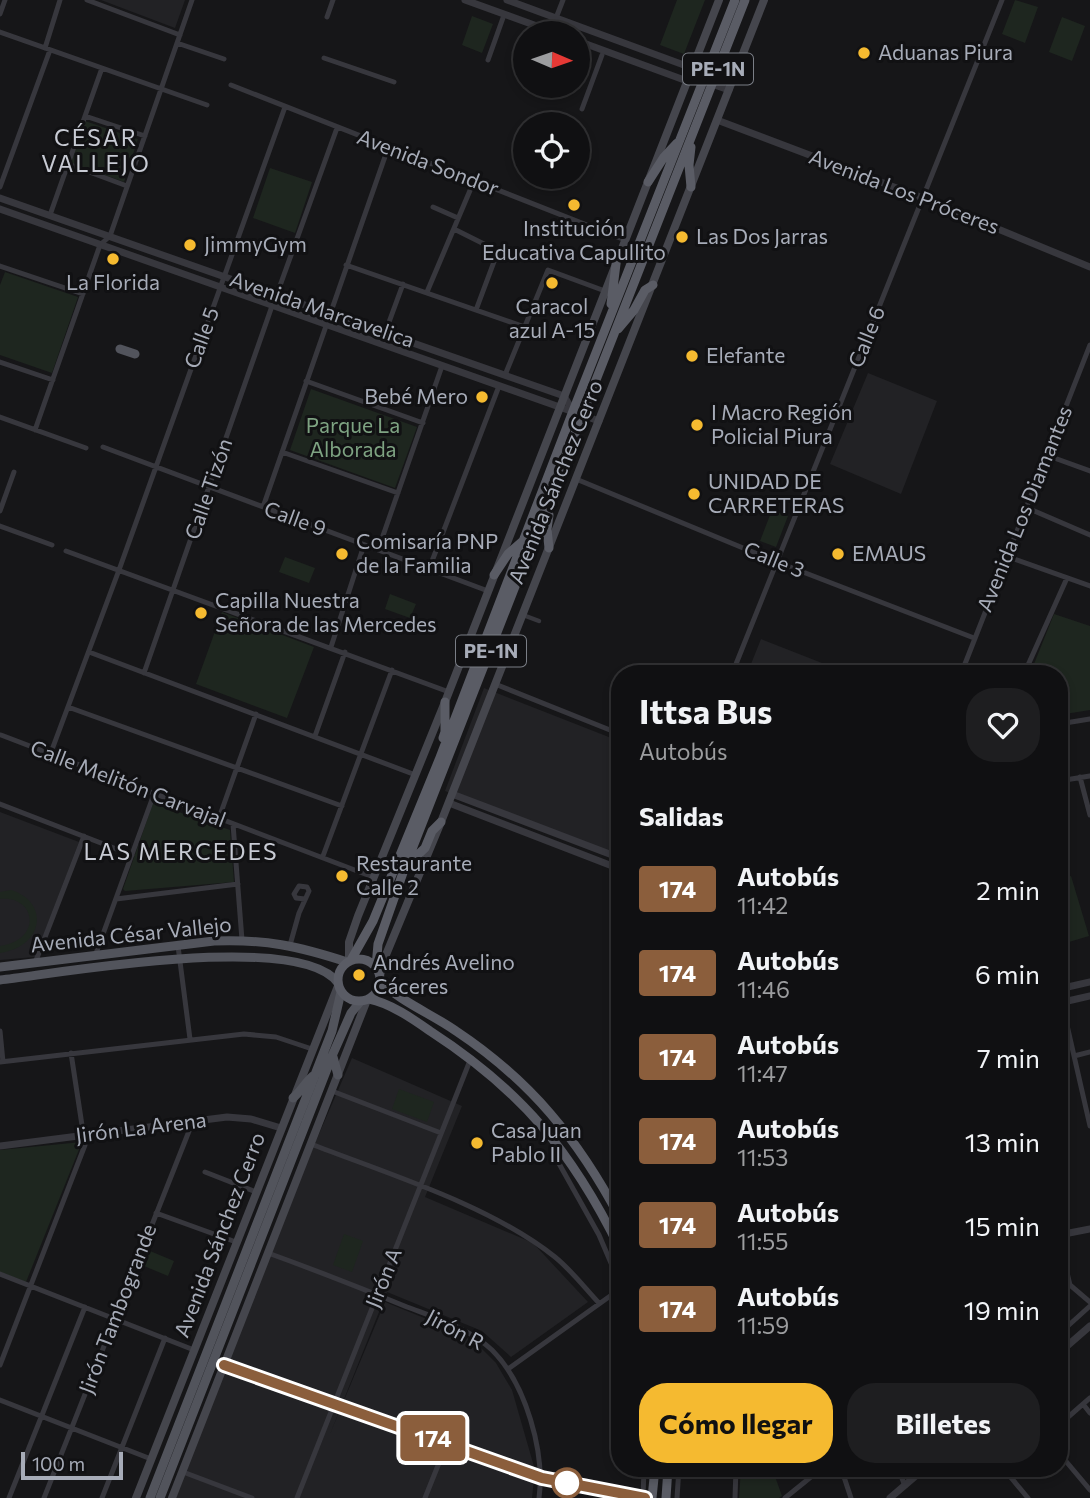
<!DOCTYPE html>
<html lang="es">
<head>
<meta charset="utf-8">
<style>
  body { margin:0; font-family:Commissioner,sans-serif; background:#1e1e20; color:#f1f3f6; height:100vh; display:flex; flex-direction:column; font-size:26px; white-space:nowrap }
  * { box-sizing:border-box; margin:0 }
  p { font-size:23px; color:#9c9d9f }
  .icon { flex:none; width:38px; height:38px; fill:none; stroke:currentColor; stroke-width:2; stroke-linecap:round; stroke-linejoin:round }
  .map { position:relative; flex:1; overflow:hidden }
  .sheet { position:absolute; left:611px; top:665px; width:457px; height:812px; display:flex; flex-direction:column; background:#101012; border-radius:28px; box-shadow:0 4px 10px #0003,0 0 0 2px #303032 }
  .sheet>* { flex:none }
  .badge { padding:0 14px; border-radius:5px; font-size:24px; line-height:46px }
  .needle { width:46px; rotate:92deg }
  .controls { position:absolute; left:513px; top:21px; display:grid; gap:14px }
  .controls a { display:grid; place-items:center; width:77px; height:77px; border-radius:50%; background:#101012; box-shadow:0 4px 10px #0003,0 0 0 2px #303032; font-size:35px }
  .scale { position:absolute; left:21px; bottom:18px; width:102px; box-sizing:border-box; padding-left:7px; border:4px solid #a7acb8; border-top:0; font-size:19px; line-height:24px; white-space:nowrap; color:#a7acb8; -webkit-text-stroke:5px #111113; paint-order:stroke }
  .map>.badge { position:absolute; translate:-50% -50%; box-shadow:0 0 0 4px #fff }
  h2 { padding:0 28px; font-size:26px; line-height:63px }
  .round { display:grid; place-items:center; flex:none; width:74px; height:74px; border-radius:28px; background:#1e1e20 }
  .summary { display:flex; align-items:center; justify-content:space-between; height:119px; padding:0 28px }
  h1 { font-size:33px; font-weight:700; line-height:52px }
  .button { display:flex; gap:14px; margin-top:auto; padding:14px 28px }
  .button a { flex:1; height:80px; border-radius:28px; background:#f5ba30; color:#111; font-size:28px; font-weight:700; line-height:80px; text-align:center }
  .button a+a { background:#1e1e20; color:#f1f3f6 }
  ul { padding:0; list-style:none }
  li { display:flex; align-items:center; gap:21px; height:84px; padding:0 28px }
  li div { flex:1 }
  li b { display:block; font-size:26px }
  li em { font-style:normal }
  li .badge { min-width:77px; font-weight:700; text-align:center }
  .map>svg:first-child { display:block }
  .built { fill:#222225 }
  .green { fill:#1e261f }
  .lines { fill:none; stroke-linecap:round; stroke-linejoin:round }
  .pedestrian { stroke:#37373d; stroke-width:4.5 }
  .minor { stroke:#37373d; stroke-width:5 }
  .tertiary { stroke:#37373d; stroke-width:7 }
  .secondary { stroke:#45464d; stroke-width:8 }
  .primary { stroke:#52545c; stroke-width:9 }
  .trunk { stroke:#5a5c65; stroke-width:9 }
  .line-casing { stroke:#fff; stroke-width:16 }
  .line { stroke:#8b5e3c; stroke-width:10 }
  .poi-dot { fill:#f5ba30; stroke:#111113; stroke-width:2.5 }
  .stop-dot { fill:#fff; stroke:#8b5e3c; stroke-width:3.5 }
  .labels { text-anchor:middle; stroke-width:6; stroke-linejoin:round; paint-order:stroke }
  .shield { fill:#111113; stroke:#7a7e86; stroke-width:2 }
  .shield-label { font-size:19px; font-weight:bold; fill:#a7acb8 }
  .poi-label { font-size:21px; fill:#a7acb8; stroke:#111113; text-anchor:start }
  .street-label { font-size:21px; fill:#a7acb8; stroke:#111113 }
  .park-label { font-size:21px; fill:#7ea382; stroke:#111113 }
  .neighbourhood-label { font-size:23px; letter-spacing:2px; fill:#c8cbd4; stroke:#111113 }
</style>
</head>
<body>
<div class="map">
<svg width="1090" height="1498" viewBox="0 0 1090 1498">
  <rect width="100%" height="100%" fill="#161618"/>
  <path class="built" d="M101 0H185L175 28Z
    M868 373 937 401 901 494 830 464Z
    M761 639 850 674H747Z
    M484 688 619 741V856L445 791Z
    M0 812 79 842 35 957 0 960Z
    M352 1058 462 1106 425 1197 533 1243 588 1302 511 1357 482 1331 387 1292 330 1434 385 1302 456 1331 478 1345 496 1363 512 1390 535 1470 532 1498H175L312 1150Z"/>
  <path class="green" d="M677 0H705L684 54 660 45Z
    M1015 0 1038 7 1025 43 1002 34Z
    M472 16 493 24 482 53 462 45Z
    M1062 17 1085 26 1072 61 1049 52Z
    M85 121 138 139 124 182 71 163Z
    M270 168 312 182 295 233 253 218Z
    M5 272 78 297 52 373 0 355V285Z
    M311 389 417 427 395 488 290 450Z
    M772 510 788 516 776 547 760 541Z
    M285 557 315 568 309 583 279 572Z
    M390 594 416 604 410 618 385 609Z
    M222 612 314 647 287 718 196 684Z
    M1054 614 1090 626V710L1059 715V674H1030Z
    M153 803 230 830 234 882 125 891 123 889Z
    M1071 876 1089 936 1059 945V880Z
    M11 890C50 902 44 947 0 953V946C43 940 36 895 0 899V892Z
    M399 1089 434 1102 427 1122 392 1109Z
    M82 1142 26 1282 0 1272V1150Z
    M344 1234 363 1241 352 1272 333 1265Z
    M150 1251 174 1261 168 1276 144 1266Z
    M741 1468H772L782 1496 779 1498H739Z"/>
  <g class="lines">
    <path class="pedestrian" d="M523 615 539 621"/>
    <path class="minor" d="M87 0 180 35
      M0 14 5 0
      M327 17 333 0
      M556 18 563 0
      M0 32 207 105
      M177 43 224 59
      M45 48 60 0
      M324 58 394 82
      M488 60 504 15
      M231 85 625 240
      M582 109 602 55
      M85 116 145 136
      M68 164 127 186
      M0 187 50 50
      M433 207 458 218
      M50 215 102 68
      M454 229 498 251 476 310
      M346 265 525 327
      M0 266 83 294
      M427 292 474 181
      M277 294 337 128
      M385 333 403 284
      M0 362 53 380
      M505 375 548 270 605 291
      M306 381 423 423
      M0 417 86 448
      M35 430 100 245 110 236 192 0
      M103 447 488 591
      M282 452 398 493
      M1046 455 1090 471
      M576 479 777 562 974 638
      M263 507 388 148
      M1025 507 1090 535
      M0 511 14 472
      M0 526 52 545
      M378 550 442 366
      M66 551 449 692
      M1006 556 1090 586
      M429 569 499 386
      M331 647 364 545
      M89 652 413 774
      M144 673 272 306
      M732 674 1002 0
      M961 674 1090 345
      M1024 674 1067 578
      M495 684 620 734
      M68 707 342 806
      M1059 724 1090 719
      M1 735 373 877
      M315 736 345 652
      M50 755 119 570 285 107
      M1080 777 1090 815
      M1059 781 1090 776
      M0 804 132 855
      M219 818 256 714
      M233 824 242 940
      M323 856 392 670
      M116 899 238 884
      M290 945 299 913 309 891 307 887 299 886 294 894 296 898 305 899
      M178 946 190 1039
      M95 956 154 794
      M35 963 84 836
      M1059 990 1090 1126
      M0 1031 3 1062
      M1074 1056 1090 1052
      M0 1062 244 1034 276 1037 312 1049
      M332 1091 441 1133
      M311 1144C388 1174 490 1205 555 1257 571 1270 585 1288 599 1303
      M557 1160 599 1235 620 1284
      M205 1172 256 1192
      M156 1213 236 1242
      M1059 1239 1070 1285 1090 1302
      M268 1253C315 1270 361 1288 407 1307 436 1318 469 1328 492 1350 526 1384 545 1452 539 1498
      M0 1274 194 1350
      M1059 1288 1070 1285
      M1059 1334 1090 1306
      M0 1365 85 1145 71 1053
      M224 1365 542 1478 644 1498
      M508 1369 620 1289
      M0 1400 151 1459
      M1083 1404 1090 1413
      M1059 1425 1090 1398
      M1059 1453 1090 1490
      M841 1468 851 1498
      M898 1468 905 1486
      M1003 1468 1028 1498
      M183 1472 252 1498
      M9 1498 85 1307
      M44 1498 193 1121
      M102 1498 165 1338
      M297 1498 471 1058
      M425 1498 447 1443
      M643 1498 644 1468
      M677 1498 679 1468
      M735 1498 736 1468
      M785 1498 822 1468"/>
    <path class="tertiary" d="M465 0 556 33
      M507 0 692 68 703 81
      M578 41 687 81H703L729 90
      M717 120 923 198 1090 267
      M0 198 564 396 573 411
      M0 209 599 421
      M452 794 620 858
      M449 803 620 869
      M1059 989 1090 982
      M1059 1003 1090 996
      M0 1146 227 1117 251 1119 281 1128
      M1059 1235 1090 1229
      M1059 1353 1090 1326
      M890 1498 925 1468"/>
    <path class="secondary" d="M349 961V942L358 916 445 702 719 0
      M380 976 383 962 441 822 764 0
      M136 1498 338 986
      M172 1498 367 1000"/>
    <path class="primary" d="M120 349 135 354
      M0 967 214 941C265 939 298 946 347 962
      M0 980C62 973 300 930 338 983
      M333 1057 338 1075
      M293 1098C301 1091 305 1083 313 1076
      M150 1498 332 1031 341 992
      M160 1498 332 1056 351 1013 360 1002"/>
    <path class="trunk" d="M648 182 664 157 677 143
      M691 187 689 165 691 147
      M611 304 616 264
      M618 329 634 310 645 290 653 285
      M549 515 547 529 549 548
      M494 575 508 554 523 541
      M443 738 445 732V702
      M408 864 425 848 432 831 441 822
      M338 980a21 21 0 1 1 42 0a21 21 0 1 1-42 0Z
      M351 960 373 921 439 760 573 411 735 0
      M376 967 378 944 405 867 745 0
      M380 981C401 1002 432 1014 456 1031 531 1081 578 1139 620 1218
      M369 999C390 1003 413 1019 430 1031 521 1090 572 1151 620 1249
      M652 1498 655 1468
      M666 1498 668 1468"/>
  </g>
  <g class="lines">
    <g class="line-casing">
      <path id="line" d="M224 1365 542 1478 645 1498"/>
    </g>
    <use href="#line" class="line"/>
  </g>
  <g class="poi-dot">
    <circle cx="864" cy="53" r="7"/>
    <circle cx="574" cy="205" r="7"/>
    <circle cx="682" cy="237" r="7"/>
    <circle cx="190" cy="245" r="7"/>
    <circle cx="113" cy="259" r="7"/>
    <circle cx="552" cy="283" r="7"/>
    <circle cx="692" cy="356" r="7"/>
    <circle cx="482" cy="397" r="7"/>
    <circle cx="697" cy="425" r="7"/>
    <circle cx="694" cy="494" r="7"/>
    <circle cx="342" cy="554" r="7"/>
    <circle cx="838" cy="554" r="7"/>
    <circle cx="201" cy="613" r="7"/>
    <circle cx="342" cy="876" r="7"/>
    <circle cx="359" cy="975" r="7"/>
    <circle cx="477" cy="1143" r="7"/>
  </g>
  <circle class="stop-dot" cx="567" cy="1483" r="14"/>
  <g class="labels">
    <g class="shield">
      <rect x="683" y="53.5" width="70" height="31" rx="5"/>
      <rect x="456" y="635.5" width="70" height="31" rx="5"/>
    </g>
    <g class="shield-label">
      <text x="718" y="76">PE-1N</text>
      <text x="491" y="658">PE-1N</text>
    </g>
    <g class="poi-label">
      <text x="878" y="60">Aduanas Piura</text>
      <text x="574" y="236" text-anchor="middle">Institución<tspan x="574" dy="24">Educativa Capullito</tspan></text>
      <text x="696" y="244">Las Dos Jarras</text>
      <text x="204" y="252">JimmyGym</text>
      <text x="113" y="290" text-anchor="middle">La Florida</text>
      <text x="552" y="314" text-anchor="middle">Caracol<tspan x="552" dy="24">azul A-15</tspan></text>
      <text x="706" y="363">Elefante</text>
      <text x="468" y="404" text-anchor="end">Bebé Mero</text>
      <text x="711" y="420">I Macro Región<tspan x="711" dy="24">Policial Piura</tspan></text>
      <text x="708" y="489">UNIDAD DE<tspan x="708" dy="24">CARRETERAS</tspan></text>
      <text x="356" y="549">Comisaría PNP<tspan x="356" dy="24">de la Familia</tspan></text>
      <text x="852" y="561">EMAUS</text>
      <text x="215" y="608">Capilla Nuestra<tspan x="215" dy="24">Señora de las Mercedes</tspan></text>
      <text x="356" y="871">Restaurante<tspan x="356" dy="24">Calle 2</tspan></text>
      <text x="373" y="970">Andrés Avelino<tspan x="373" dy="24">Cáceres</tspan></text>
      <text x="491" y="1138">Casa Juan<tspan x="491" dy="24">Pablo II</tspan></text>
    </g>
    <g class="street-label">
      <text transform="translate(428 163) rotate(21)" y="7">Avenida Sondor</text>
      <text transform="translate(904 192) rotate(21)" y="7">Avenida Los Próceres</text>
      <text transform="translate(322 310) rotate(19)" y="7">Avenida Marcavelica</text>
      <text transform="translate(867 337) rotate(-68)" y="7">Calle 6</text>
      <text transform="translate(202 338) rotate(-70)" y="7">Calle 5</text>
      <text transform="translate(556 482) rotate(-68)" y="7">Avenida Sánchez Cerro</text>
      <text transform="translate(209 489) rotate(-71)" y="7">Calle Tizón</text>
      <text transform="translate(1025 509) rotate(-68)" y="7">Avenida Los Diamantes</text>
      <text transform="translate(295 519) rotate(20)" y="7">Calle 9</text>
      <text transform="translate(774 560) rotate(22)" y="7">Calle 3</text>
      <text transform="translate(128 784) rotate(21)" y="7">Calle Melitón Carvajal</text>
      <text transform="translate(131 935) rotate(-6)" y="7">Avenida César Vallejo</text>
      <text transform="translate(141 1128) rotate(-7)" y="7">Jirón La Arena</text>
      <text transform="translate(220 1235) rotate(-69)" y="7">Avenida Sánchez Cerro</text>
      <text transform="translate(384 1278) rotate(-68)" y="7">Jirón A</text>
      <text transform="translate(118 1309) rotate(-69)" y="7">Jirón Tambogrande</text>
      <text transform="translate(455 1330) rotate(28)" y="7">Jirón R</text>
    </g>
    <g class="park-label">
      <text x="353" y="433">Parque La<tspan x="353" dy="24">Alborada</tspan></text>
    </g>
    <g class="neighbourhood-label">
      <text x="96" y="146">CÉSAR<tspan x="96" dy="26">VALLEJO</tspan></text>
      <text x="181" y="860">LAS MERCEDES</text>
    </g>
  </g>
</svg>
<div class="controls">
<a><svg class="needle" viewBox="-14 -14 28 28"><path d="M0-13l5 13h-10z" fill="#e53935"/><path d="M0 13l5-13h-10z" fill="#9c9d9f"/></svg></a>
<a><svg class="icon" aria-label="locate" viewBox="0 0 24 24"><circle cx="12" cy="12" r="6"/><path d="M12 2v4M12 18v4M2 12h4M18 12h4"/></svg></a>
</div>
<div class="scale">100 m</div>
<b class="badge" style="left:433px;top:1438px;background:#8b5e3c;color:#fff">174</b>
<section class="sheet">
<div class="summary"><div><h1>Ittsa Bus</h1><p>Autobús</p></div><a class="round"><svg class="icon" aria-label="heart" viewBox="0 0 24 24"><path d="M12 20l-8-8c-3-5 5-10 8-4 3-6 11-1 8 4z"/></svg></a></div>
<h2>Salidas</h2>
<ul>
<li><span class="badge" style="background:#8b5e3c;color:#fff">174</span><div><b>Autobús</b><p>11:42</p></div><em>2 min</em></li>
<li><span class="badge" style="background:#8b5e3c;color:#fff">174</span><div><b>Autobús</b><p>11:46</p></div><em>6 min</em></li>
<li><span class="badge" style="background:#8b5e3c;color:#fff">174</span><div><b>Autobús</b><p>11:47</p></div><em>7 min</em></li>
<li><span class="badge" style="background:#8b5e3c;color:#fff">174</span><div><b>Autobús</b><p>11:53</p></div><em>13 min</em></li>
<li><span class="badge" style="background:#8b5e3c;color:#fff">174</span><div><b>Autobús</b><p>11:55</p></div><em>15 min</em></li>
<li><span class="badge" style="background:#8b5e3c;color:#fff">174</span><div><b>Autobús</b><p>11:59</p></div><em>19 min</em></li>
</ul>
<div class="button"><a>Cómo llegar</a><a>Billetes</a></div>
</section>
</div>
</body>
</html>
